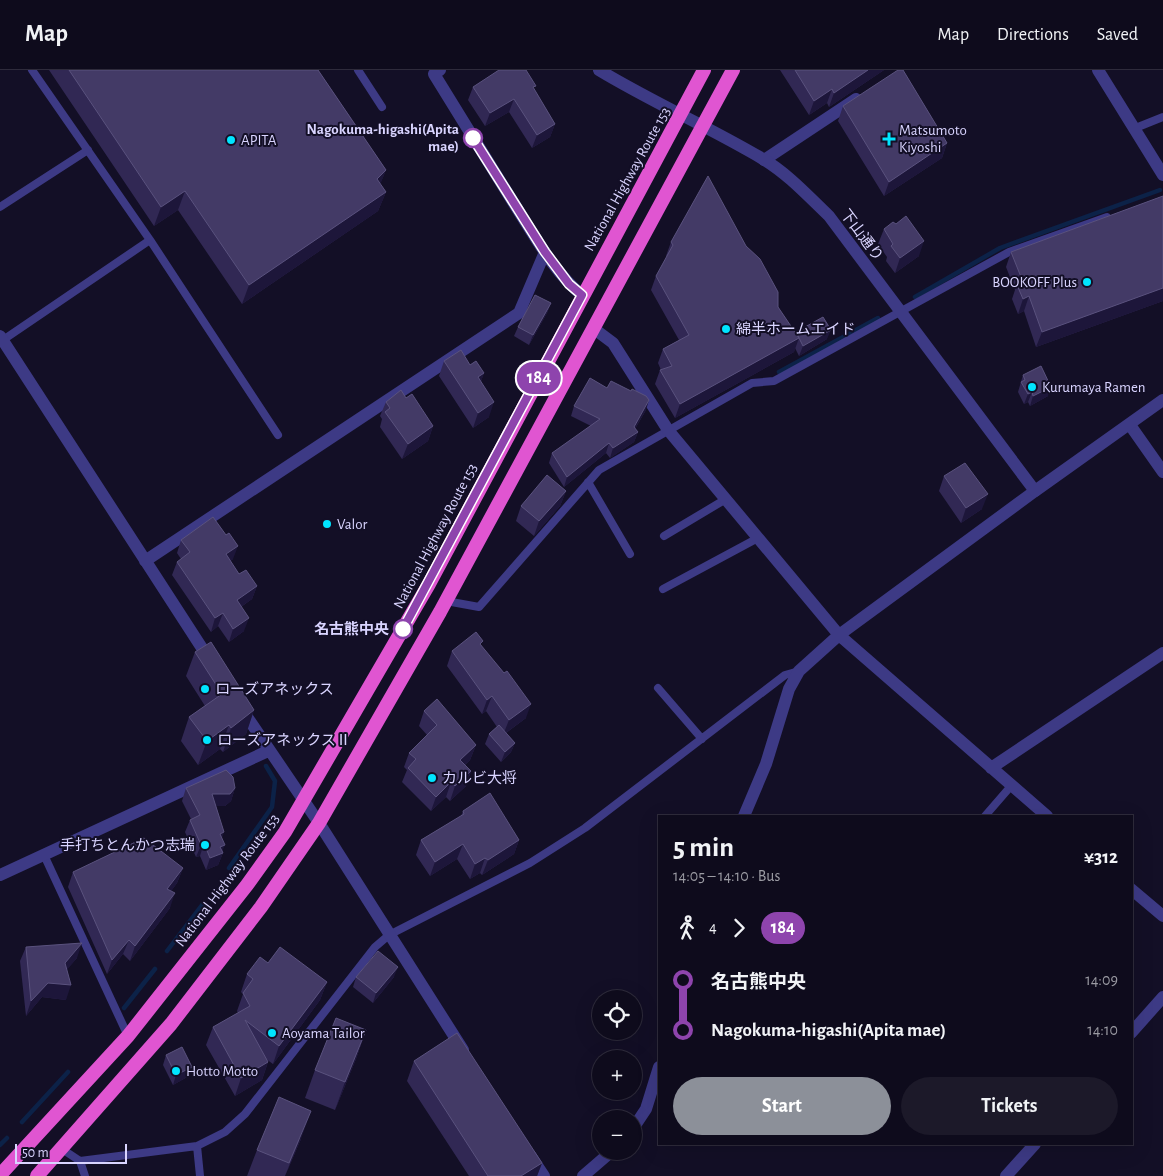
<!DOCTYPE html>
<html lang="en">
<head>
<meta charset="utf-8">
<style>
  body { margin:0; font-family:"Alegreya Sans","Noto Sans JP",sans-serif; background:#1c1929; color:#f1f3f6; height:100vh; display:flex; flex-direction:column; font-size:19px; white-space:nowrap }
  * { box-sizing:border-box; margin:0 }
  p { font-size:16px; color:#9b9ba3 }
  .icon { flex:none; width:28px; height:28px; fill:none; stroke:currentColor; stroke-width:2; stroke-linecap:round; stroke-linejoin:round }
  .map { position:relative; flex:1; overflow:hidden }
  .panel { position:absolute; left:658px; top:745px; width:475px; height:330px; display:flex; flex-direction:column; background:#0e0b1c; border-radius:0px; box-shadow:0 5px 20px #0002,0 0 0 1px #2e2b3b }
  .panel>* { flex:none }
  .badge { padding:0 10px; border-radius:16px; font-size:18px; line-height:32px }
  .fabs { position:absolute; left:592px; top:920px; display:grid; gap:10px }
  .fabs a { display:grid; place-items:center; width:50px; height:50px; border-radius:50%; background:#0e0b1c; box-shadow:0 5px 20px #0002,0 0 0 1px #2e2b3b; font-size:25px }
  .scale { position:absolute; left:15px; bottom:12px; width:112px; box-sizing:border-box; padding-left:5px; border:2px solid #d9d4ff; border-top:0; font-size:14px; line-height:18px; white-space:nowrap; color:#d9d4ff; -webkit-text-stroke:4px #130f26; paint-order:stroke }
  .map>.badge { position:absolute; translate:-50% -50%; box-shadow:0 0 0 2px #fff }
  .legs { display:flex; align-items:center; gap:8px; height:55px; padding:0 15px; font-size:16px }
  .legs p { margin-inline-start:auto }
  .headline { display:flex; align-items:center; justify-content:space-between; height:85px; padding:0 15px }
  h1 { font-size:28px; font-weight:700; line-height:38px }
  .primary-button { display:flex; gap:10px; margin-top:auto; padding:10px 15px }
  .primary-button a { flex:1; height:58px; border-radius:30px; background:#8c9099; color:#fff; font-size:20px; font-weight:700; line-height:58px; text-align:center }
  .primary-button a+a { background:#1c1929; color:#f1f3f6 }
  ul { padding:0 15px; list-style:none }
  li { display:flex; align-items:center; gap:18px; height:50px; font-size:19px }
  li i { display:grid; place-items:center; width:8px; height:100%; margin:0 6px; background:currentColor }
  li i::after { content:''; width:12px; height:12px; margin:-6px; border:4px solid; border-radius:50%; background:#0e0b1c }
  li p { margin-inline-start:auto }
  li:first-child i { background:linear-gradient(#0000 50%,currentColor 0) }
  li:last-child i { background:linear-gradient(currentColor 50%,#0000 0) }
  header { display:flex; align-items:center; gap:30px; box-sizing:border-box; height:70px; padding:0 25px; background:#0e0b1c; border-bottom:1px solid #2e2b3b }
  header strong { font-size:24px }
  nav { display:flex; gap:28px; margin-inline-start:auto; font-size:18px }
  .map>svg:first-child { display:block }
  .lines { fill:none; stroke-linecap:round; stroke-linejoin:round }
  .stream { stroke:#0c2248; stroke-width:4.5 }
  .service { stroke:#3d3a85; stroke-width:8 }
  .minor { stroke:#3d3a85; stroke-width:12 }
  .tertiary { stroke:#3d3a85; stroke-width:12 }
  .trunk { stroke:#e055d1; stroke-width:14 }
  .wall { fill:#312854 }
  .shaded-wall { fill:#1d163a }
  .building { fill:#433a66; stroke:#5a527e }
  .line-1-casing { stroke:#fff; stroke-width:11 }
  .line-1 { stroke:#8e44ad; stroke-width:8 }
  .stop-1-dot { fill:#fff; stroke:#8e44ad; stroke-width:2.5 }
  .poi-dot { fill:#00e5ff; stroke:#130f26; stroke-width:2 }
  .labels { text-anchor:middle; stroke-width:4; stroke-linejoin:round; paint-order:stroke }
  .stop-label { font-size:15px; font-weight:bold; fill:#d9d4ff; stroke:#130f26; text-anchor:end }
  .poi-label { font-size:15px; fill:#d9d4ff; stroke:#130f26; text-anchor:start }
  .street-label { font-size:15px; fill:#d9d4ff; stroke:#130f26 }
</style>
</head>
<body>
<header>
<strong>Map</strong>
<nav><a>Map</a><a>Directions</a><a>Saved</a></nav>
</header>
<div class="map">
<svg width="1163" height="1106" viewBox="0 0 1163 1106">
  <rect width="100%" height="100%" fill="#130f26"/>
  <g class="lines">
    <path class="stream" d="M915 227 1000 178 1160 120
      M779 302 878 248
      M229 798 272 737 275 711 266 696
      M167 881 202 835
      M124 938 155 899
      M22 1052 68 1002
      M0 1075 7 1068"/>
    <path class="service" d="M32 0 150 170 278 365
      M358 0 382 37
      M1133 59 1163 47
      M0 137 88 80
      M3 270 150 170
      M588 412 630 484
      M664 466 726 429
      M663 519 758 468
      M446 531 479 537 599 400 752 313 774 311 1009 182 1107 147
      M658 618 702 669
      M985 746 1011 716
      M44 785 128 966
      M197 1076 200 1106
      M62 1079 80 1091 197 1076 225 1062 245 1044 375 877 389 865 530 793 585 758 785 605 799 601
      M80 1091 85 1106"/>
    <path class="minor" d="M440 0 434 4C462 50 490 95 518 140 537 170 555 203 582 225
      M1098 0 1163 105
      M764 90 856 29
      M593 258 613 273 668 360 839 565 1047 746
      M0 266 211 592
      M1130 355 1163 402
      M145 491 519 243 545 182
      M241 638 319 753 463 980
      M991 698 1163 583
      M744 746 766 694 789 619 799 601 839 565 1035 421
      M0 805 268 681
      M1131 819 1163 846
      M1131 963 1163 927
      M634 1057 646 1039 659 997
      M530 1085 544 1106
      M583 1106 612 1081
      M1006 1106 1035 1074"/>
    <path class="tertiary" d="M599 0C652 32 709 57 763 89 788 104 808 126 829 146L1035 421 1163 330"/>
    <path class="trunk" d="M0 1105 128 966 247 815 285 762 429 514 704 0
      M37 1106 171 954 261 837 319 753 440 542 733 0"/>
  </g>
  <path class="wall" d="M49 0H318L386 100 380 114 386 122 378 141 242 234 178 140 154 156Z
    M780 0H884L829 37 827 33 809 45Z
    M473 17 534 20 555 54 550 67 532 78 509 42 485 56 468 30Z
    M843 36 947 73 942 88 884 126 838 51Z
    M1163 126V231L1036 277 1024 241 1018 244 1012 229 1015 220 1006 197 1011 182Z
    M884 159 919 186 895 203 886 191 887 187 878 174Z
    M671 172 778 237 795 263 827 269 799 286 795 278 794 282 675 348 655 314 660 300H661L658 293 663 279 679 270 651 220 656 206 667 187 666 186Z
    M551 233 547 243 529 275 514 266 518 257Z
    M444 291 470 295 484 303 481 311 489 347 473 358 439 306Z
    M1023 305 1048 326 1030 336 1028 332 1024 334 1018 322Z
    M406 328 433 356 428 371 402 389 380 357 382 349 380 346 386 332Z
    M574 336 646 340 635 359 638 362 634 372 610 388 606 383 564 417 549 393 552 383 591 356 571 346Z
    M944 406 982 439 961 453 939 421Z
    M566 421 560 436 534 466 516 451 521 436Z
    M181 470 233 489 230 491 239 504 257 516 252 529 241 537 244 561 229 572 218 556 211 562 172 505 177 492 181 489 177 483Z
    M481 575 526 648 506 663 515 673 511 682 501 692 485 674 489 664 497 657 486 641 482 644 447 596 452 581Z
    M195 582 254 640 246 664 223 682 220 679 198 695 181 671 189 647 205 636 186 606Z
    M424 641 476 675 470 690 465 695 471 701 466 716 450 731 446 727 431 741 402 712 407 700 404 697 409 683 427 665 419 656Z
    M186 718H235L231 731 225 736H216L222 769 223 783 218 795 206 800 200 786 196 787 185 762 190 750 191 749 182 731Z
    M463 741 519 770 514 784 482 805 480 803 470 809 457 789 430 806 416 785 421 770 461 746Z
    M183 798 177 813 171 821 170 838 130 891 123 884 107 904 68 817 73 802Z
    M26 877 77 888 67 899 66 930 42 927 26 946 20 891Z
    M268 893 327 912 320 930 273 994 266 989 268 992 262 1010 235 1026 206 975 213 957 238 943 237 941 243 924 241 922 247 904Z
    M356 907H394L373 933 353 917Z
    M366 960 356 989 335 1040 305 1028 315 1000Z
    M166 985 192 997 189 1006 173 1015 163 995Z
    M414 991 542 1093 537 1106H469L407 1011Z
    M301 1069 285 1106H247L257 1080Z"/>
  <path class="shaded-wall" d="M868 0H884L829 37 834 23Z
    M832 19 827 33 809 45 814 31Z
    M514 29 509 42 485 56 490 43Z
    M555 54 550 67 532 78 537 65Z
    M947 73 942 88 884 126 889 112Z
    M386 100 378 120 377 109Z
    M185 121 178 140 154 156 161 137Z
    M386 122 378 141 242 234 249 215Z
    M924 171 919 186 895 203 900 188Z
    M1163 218V231L1036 277 1042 262Z
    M1029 226 1024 241 1018 244 1023 229Z
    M551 233 547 243 529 275 533 265Z
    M831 260 827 269 799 286 803 276Z
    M799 268 794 282 675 348 680 334Z
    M484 303 479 317 478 307Z
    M1051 317 1048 326 1030 336 1033 326Z
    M1032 322 1028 332 1024 334 1028 324Z
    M649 330 646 340 630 367 634 357Z
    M494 332 489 347 473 358 478 343Z
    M433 356 428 371 402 389 408 374Z
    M638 362 634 372 610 388 613 378Z
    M609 373 606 383 564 417 567 407Z
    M566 421 560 436 534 466 539 451Z
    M988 424 982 439 961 453 966 438Z
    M238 476 233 489 221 498 226 484Z
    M257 516 252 529 232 543 237 530Z
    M223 543 218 556 211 562 215 548Z
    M249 548 244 561 229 572 233 559Z
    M492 626 486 641 482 644 487 630Z
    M531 634 526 648 503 665 509 650Z
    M254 640 246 664 223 682 231 658Z
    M229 655 220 679 198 695 207 671Z
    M515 673 511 682 501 692 505 682Z
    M476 675 470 690 454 704 460 690Z
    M471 701 466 716 450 731 455 716Z
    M451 712 446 727 431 741 436 727Z
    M235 718 231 731 225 736H207L212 724Z
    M224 762 220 775V764Z
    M519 770 514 784 482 805 488 790Z
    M204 773 200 786 196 787 201 775Z
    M463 774 457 789 430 806 435 792Z
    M225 775 221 784 223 783 218 795 206 800 210 788 220 777Z
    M485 788 480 803 470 809 475 794Z
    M183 798 177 813 162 834 167 819Z
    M175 823 170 838 130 891 135 876Z
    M129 870 123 884 107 904 112 890Z
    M82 873 77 888 60 908 65 893Z
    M398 897 394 907 373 933 376 923Z
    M327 912 320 930 273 994 279 976Z
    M48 913 71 915 66 930 42 927 26 946 31 931Z
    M366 960 356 989 335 1040 345 1012Z
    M268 992 262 1010 235 1026 241 1008Z
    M192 997 189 1006 173 1015 176 1005Z
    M311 1041 301 1069 285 1106Z
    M542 1093 537 1106H521Z"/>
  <path class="building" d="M69 0H318L386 100 377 109 386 122 249 215 185 121 161 137Z
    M499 0H526L536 16 533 17 555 54 537 65 514 29 490 43 473 17Z
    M795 0H868L834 23 832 19 814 31Z
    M898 0H903L947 73 889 112 843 36Z
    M708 106 746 176 760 189 778 222V237L799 268 680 334 660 300 672 296 663 279 689 265 656 206 673 175 671 172Z
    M1163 126V218L1042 262 1029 226 1023 229 1017 215 1023 212 1011 182Z
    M906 146 924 171 900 188 891 176 893 174 884 159 893 152 896 154Z
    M535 225 551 233 533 265 518 257Z
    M823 247 831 260 803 276 796 262Z
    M461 280 470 295 476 291 484 303 478 307 494 332 478 343 444 291Z
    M1041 296 1051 317 1033 326 1032 322 1028 324 1021 312 1025 310 1023 305Z
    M590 308 607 318 611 311 631 321 632 319 646 326 649 330 634 357 638 362 613 378 609 373 567 407 552 383 600 349 574 336Z
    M401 320 406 328 412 324 433 356 408 374 385 342 390 338 386 332Z
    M965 393 988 424 966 438 944 406Z
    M547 405 566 421 539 451 521 436Z
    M213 447 226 465 229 463 238 476 226 484 239 504 246 500 257 516 237 530 249 548 233 559 223 543 215 548 177 492 190 482 181 470Z
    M476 562 483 571 480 574 504 603 507 601 531 634 509 650 492 626 487 630 452 581Z
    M211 572 254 640 231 658 229 655 207 671 189 647 222 624 195 582Z
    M437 629 476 675 460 690 471 701 455 716 451 712 436 727 408 698 416 689 409 683 437 655 424 641Z
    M499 655 515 673 505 682 489 664Z
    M226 700 233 707 235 718 230 724H212L224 762 220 764 225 775 220 777 223 783 210 788 204 773 201 775 190 750 200 745 186 718Z
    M490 723 519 770 488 790 485 788 475 794 463 774 435 792 421 770 464 744 463 741Z
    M144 768 183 798 167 819 175 823 135 876 129 870 112 890 73 802Z
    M82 873 65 893 71 915 48 913 31 931 26 877Z
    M280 877 327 912 279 976 245 950 268 992 241 1008 213 957 250 936 243 923 253 909 247 904 260 887 268 893Z
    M378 881 398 897 376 923 356 907Z
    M336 948 366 960 345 1012 315 1000Z
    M457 963 542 1093 521 1106H488L414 991Z
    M182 977 192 997 176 1005 166 985Z
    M279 1027 311 1041 289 1093 257 1080Z"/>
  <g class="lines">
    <g class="line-1-casing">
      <path id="line-1" d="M403 559 582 225 569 214 545 182 473 68"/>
    </g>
    <use href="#line-1" class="line-1"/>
  </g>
  <g class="stop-1-dot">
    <circle cx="473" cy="68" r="9"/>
    <circle cx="403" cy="559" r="9"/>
  </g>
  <g class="poi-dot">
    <path d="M886.5 61.5h5v5h5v5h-5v5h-5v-5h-5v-5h5z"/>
    <circle cx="231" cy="70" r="5"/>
    <circle cx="1087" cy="212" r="5"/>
    <circle cx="726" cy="259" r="5"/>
    <circle cx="1032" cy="317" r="5"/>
    <circle cx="327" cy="454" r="5"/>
    <circle cx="205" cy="619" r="5"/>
    <circle cx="207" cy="670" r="5"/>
    <circle cx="432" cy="708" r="5"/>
    <circle cx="205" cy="775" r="5"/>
    <circle cx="272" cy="963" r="5"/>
    <circle cx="176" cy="1001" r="5"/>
  </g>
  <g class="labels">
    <g class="stop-label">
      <text x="459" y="64">Nagokuma-higashi(Apita<tspan x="459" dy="17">mae)</tspan></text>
      <text x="389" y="564">名古熊中央</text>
    </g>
    <g class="poi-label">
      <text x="899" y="65">Matsumoto<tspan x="899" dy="17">Kiyoshi</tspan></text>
      <text x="241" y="75">APITA</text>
      <text x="1077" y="217" text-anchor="end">BOOKOFF Plus</text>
      <text x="736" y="264">綿半ホームエイド</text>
      <text x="1042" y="322">Kurumaya Ramen</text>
      <text x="337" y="459">Valor</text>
      <text x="215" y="624">ローズアネックス</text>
      <text x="217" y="675">ローズアネックスⅡ</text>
      <text x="442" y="713">カルビ大将</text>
      <text x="195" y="780" text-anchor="end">手打ちとんかつ志瑞</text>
      <text x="282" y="968">Aoyama Tailor</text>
      <text x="186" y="1006">Hotto Motto</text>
    </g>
    <g class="street-label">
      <text transform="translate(627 109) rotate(-61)" y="5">National Highway Route 153</text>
      <text transform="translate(862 165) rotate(53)" y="5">下山通り</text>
      <text transform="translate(435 466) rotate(-62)" y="5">National Highway Route 153</text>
      <text transform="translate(227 810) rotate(-53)" y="5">National Highway Route 153</text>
    </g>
  </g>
</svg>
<div class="fabs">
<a><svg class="icon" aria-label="locate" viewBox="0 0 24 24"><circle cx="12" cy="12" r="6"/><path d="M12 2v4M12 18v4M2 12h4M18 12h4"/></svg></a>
<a>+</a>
<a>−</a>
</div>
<div class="scale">50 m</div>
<b class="badge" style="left:539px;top:308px;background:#8e44ad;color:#fff">184</b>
<section class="panel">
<div class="headline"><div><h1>5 min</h1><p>14:05 – 14:10 · Bus</p></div><b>¥312</b></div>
<div class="legs"><svg class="icon" aria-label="walk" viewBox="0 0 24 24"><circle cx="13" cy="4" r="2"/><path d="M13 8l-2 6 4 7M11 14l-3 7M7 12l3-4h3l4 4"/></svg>4<svg class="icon" aria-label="forward" viewBox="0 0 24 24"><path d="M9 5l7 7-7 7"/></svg><b class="badge" style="background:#8e44ad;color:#fff">184</b></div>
<ul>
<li><i style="color:#8e44ad"></i><b>名古熊中央</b><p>14:09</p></li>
<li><i style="color:#8e44ad"></i><b>Nagokuma-higashi(Apita mae)</b><p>14:10</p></li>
</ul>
<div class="primary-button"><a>Start</a><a>Tickets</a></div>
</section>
</div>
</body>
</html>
